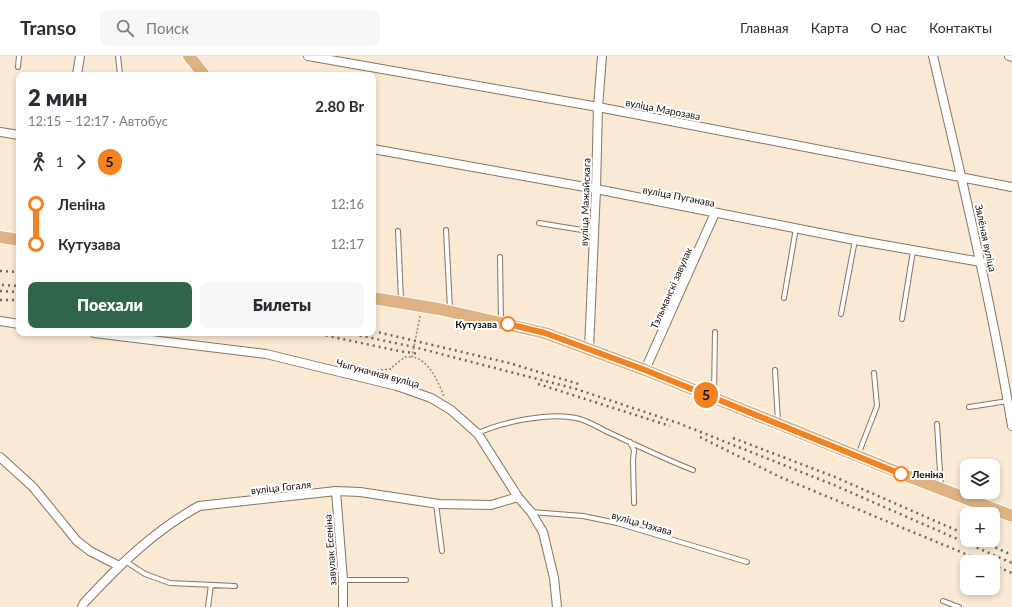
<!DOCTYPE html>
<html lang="ru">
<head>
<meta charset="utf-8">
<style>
  body { margin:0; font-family:Lato,sans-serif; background:#f7f7f7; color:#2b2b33; height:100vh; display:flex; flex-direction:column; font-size:15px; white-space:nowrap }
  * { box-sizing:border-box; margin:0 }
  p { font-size:13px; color:#7c7c81 }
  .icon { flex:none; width:22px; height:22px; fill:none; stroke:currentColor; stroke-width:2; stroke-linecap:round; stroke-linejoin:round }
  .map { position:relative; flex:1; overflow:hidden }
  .details { position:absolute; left:16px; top:16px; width:360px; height:264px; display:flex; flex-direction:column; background:#fff; border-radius:8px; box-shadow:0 2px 6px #0003 }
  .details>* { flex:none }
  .badge { padding:0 8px; border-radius:13px; font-size:14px; line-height:26px }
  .controls { position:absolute; left:960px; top:403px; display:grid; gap:8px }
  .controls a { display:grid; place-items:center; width:40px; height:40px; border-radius:8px; background:#fff; box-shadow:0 2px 6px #0003; font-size:20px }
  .map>.badge { position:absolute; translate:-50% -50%; box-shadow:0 0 0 2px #fff }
  .legs { display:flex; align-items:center; gap:6px; height:44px; padding:0 12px; font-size:13px }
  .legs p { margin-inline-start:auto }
  .overview { display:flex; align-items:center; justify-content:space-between; height:68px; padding:0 12px }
  h1 { font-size:22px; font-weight:800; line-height:30px }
  .cta { display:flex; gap:8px; margin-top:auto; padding:8px 12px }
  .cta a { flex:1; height:46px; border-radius:8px; background:#30654b; color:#fff; font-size:16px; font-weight:800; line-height:46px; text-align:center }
  .cta a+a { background:#f7f7f7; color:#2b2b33 }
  ul { padding:0 12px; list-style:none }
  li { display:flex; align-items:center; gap:14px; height:40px; font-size:15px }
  li i { display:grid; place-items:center; width:6px; height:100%; margin:0 5px; background:currentColor }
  li i::after { content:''; width:10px; height:10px; margin:-5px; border:3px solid; border-radius:50%; background:#fff }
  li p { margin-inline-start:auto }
  li:first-child i { background:linear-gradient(#0000 50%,currentColor 0) }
  li:last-child i { background:linear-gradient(currentColor 50%,#0000 0) }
  header { display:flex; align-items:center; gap:24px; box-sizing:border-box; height:56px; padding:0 20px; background:#fff; border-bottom:1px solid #e1e1e2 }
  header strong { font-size:19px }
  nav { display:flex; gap:22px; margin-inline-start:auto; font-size:14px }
  .search { width:280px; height:36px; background:#f7f7f7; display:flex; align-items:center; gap:10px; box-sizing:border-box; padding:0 14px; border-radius:8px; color:#7c7c81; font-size:15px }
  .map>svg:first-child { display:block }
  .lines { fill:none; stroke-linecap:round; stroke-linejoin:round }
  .lane-casing { stroke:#847562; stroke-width:6 }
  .street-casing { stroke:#847562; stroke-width:10 }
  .primary-casing { stroke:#fff; stroke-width:14 }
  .path { stroke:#938678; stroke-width:1.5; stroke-dasharray:2 2; stroke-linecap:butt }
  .lane { stroke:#fff; stroke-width:4 }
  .street { stroke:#fff; stroke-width:8 }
  .primary { stroke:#dfb284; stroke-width:12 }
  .rail { stroke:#72675b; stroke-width:2.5; stroke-dasharray:2 4; stroke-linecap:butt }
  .line-1-casing { stroke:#fff; stroke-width:9 }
  .line-1 { stroke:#f58220; stroke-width:6 }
  .stop-1-dot { fill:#fff; stroke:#f58220; stroke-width:2 }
  .labels { text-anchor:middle; stroke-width:4; stroke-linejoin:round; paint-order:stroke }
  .street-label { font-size:10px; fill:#120c06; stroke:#fff }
  .stop-label { font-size:10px; font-weight:bold; fill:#120c06; stroke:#fff; text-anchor:end }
</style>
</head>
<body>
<header>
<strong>Transo</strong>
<div class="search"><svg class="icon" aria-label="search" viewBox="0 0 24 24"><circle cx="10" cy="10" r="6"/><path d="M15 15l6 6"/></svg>Поиск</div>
<nav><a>Главная</a><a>Карта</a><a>О нас</a><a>Контакты</a></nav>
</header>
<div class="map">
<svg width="1012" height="551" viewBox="0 0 1012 551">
  <rect width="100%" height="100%" fill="#fae9d4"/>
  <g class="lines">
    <g class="lane-casing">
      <path id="lane" d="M118 0 120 19
        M18 11 19 0
        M539 167 594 176
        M446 174 450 253
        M398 175 401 244
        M500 201 501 266
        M784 242 796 172
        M841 258 855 184
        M902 263 913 195
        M775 314 778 366
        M714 340 715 276
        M969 351 1008 345
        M937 368 941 432
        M478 377C503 366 549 356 576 362 587 364 599 372 610 377 638 390 665 403 693 414
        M630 386 634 394 633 404 634 447
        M858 399 877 350 874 317
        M436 448 442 495
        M531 456 583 460 617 467 747 506
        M125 505 145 518 170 527 235 530
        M343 524H406
        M943 545 959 551
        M208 551 211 529"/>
    </g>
    <g class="street-casing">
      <path id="street" d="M308 0 598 51 1012 131
        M933 0C962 123 991 245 1012 370
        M1009 0 1012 1
        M77 19 80 0
        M0 76 19 79
        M373 93 596 133 855 184 981 206
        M0 265 19 268
        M94 277 266 298 397 330 431 342 451 354 478 378 518 441 531 456 543 476 554 522 557 551
        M589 293 596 133 598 51 602 0
        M645 314 715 157
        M0 401 33 431 77 485 90 495 119 510
        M336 435 343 524V551
        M82 551 84 547C118 510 155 474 199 450L336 435 360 436 439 448 491 449 518 441"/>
    </g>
    <g class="primary-casing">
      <path id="primary" d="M189 0 204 19
        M0 181 19 184
        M373 242 439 253 545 277 645 314 902 418 1012 460"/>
    </g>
    <path class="path" d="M420 260 412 301C429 303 438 326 444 340
      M373 315 390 313 405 301H412"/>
    <use href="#lane" class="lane"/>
    <use href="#street" class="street"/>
    <use href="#primary" class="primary"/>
    <path class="rail" d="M0 215 19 216
      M2 229 19 230
      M0 235 19 236
      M0 244H19
      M373 275 509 307 582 329
      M314 277 399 295 420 298
      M348 277 414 291 576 333 678 367 834 429 1012 507
      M538 328 670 370
      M700 381 780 421 985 506
      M733 382 835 421 967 479
      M979 484 1012 499
      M993 509 1012 517"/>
  </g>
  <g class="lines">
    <g class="line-1-casing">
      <path id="line-1" d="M508 268 545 277 645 314 901 418"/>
    </g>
    <use href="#line-1" class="line-1"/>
  </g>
  <g class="stop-1-dot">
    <circle cx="508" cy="268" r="7"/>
    <circle cx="901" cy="418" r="7"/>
  </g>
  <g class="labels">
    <g class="street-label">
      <text transform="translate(663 53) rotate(11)" y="4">вуліца Марозава</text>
      <text transform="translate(679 140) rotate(11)" y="4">вуліца Пуганава</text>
      <text transform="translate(585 146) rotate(-88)" y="4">вуліца Мажайскага</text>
      <text transform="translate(986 182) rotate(78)" y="4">Зялёная вуліца</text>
      <text transform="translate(671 232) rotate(-66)" y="4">Тэльманскі завулак</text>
      <text transform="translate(378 317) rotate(15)" y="4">Чыгуначная вуліца</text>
      <text transform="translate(281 431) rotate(-6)" y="4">вуліца Гогаля</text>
      <text transform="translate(642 467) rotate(16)" y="4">вуліца Чэхава</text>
      <text transform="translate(330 494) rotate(-94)" y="4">завулак Есеніна</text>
    </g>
    <g class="stop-label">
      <text x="497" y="272">Кутузава</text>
      <text x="912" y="422" text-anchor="start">Леніна</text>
    </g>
  </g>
</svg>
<div class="controls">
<a><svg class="icon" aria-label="layers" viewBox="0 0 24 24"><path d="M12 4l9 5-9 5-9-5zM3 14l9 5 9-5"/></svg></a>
<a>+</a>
<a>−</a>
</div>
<b class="badge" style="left:706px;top:339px;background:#f58220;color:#111">5</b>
<section class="details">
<div class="overview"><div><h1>2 мин</h1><p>12:15 – 12:17 · Автобус</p></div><b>2.80 Br</b></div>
<div class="legs"><svg class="icon" aria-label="walk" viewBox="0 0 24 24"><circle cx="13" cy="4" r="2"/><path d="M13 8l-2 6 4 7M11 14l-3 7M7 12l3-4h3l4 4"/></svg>1<svg class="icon" aria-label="forward" viewBox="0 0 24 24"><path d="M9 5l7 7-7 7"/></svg><b class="badge" style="background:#f58220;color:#111">5</b></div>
<ul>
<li><i style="color:#f58220"></i><b>Леніна</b><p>12:16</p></li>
<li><i style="color:#f58220"></i><b>Кутузава</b><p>12:17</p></li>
</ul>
<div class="cta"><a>Поехали</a><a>Билеты</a></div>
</section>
</div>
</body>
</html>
